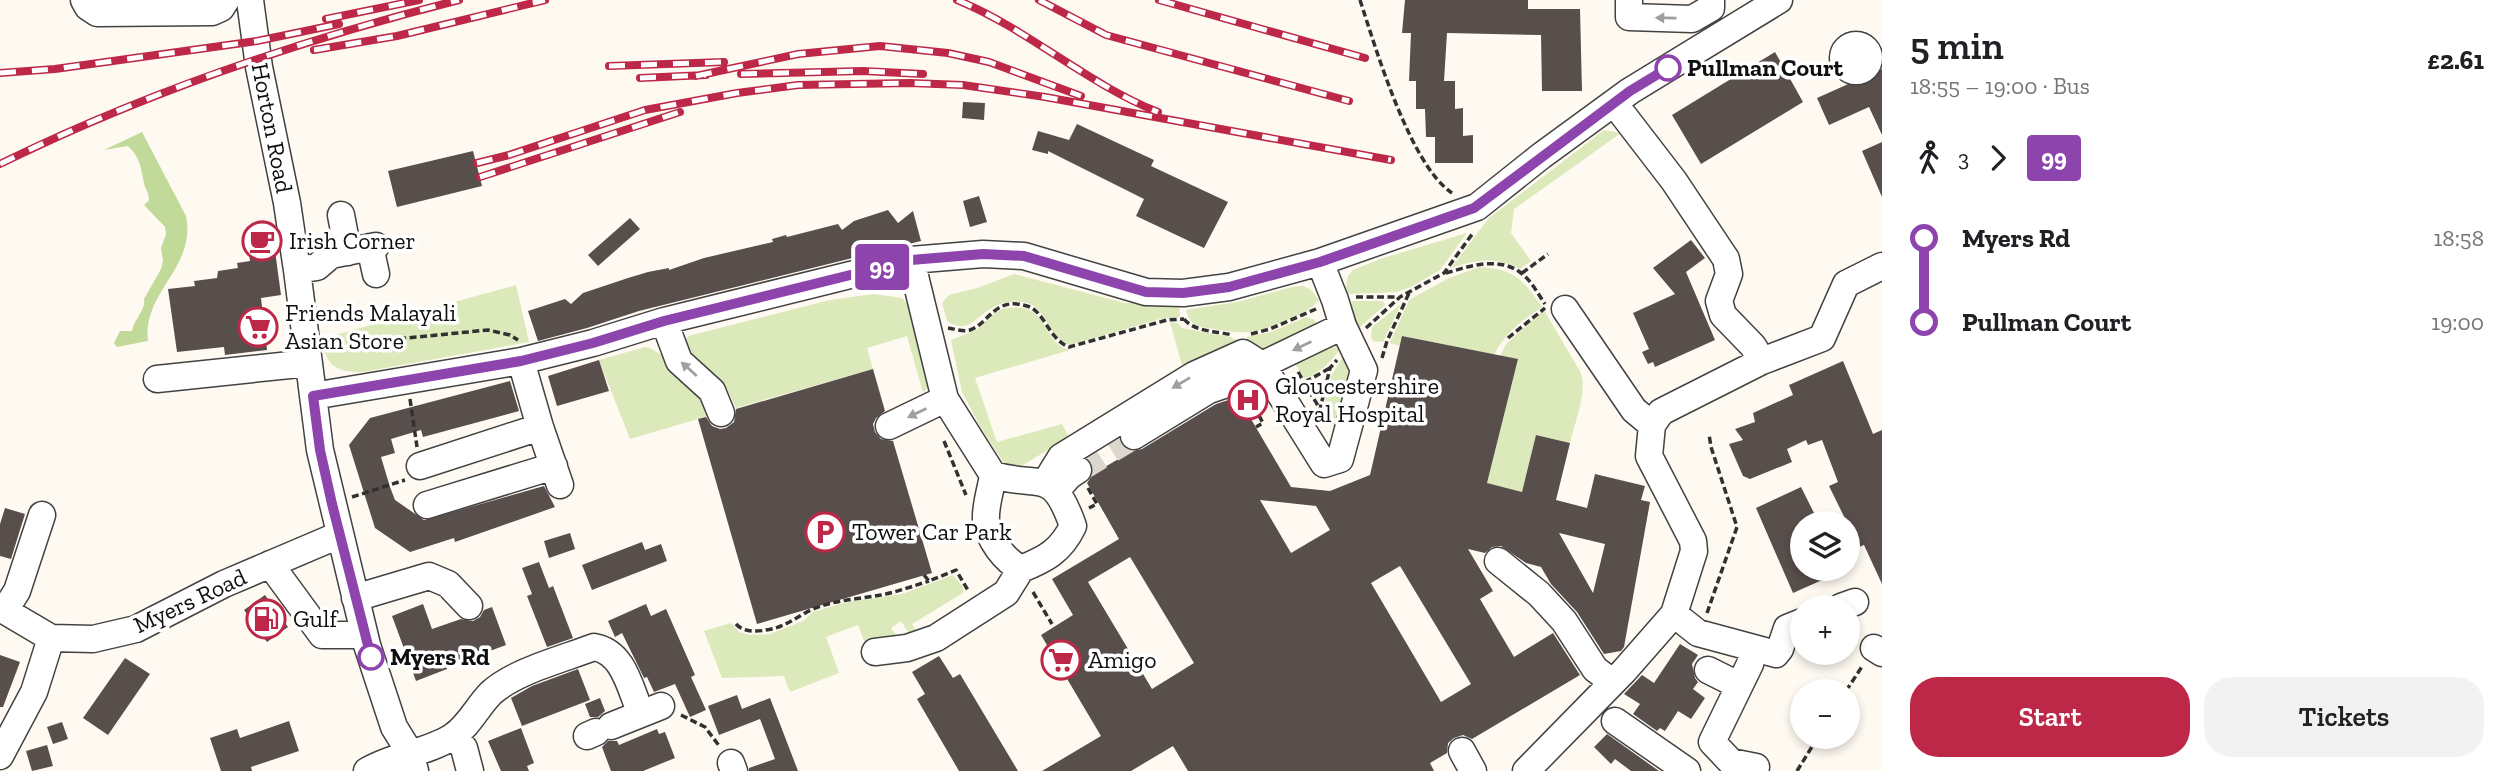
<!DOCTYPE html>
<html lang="en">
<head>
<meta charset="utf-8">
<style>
  body { margin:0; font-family:"Zilla Slab",serif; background:#f2f2f2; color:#202124; height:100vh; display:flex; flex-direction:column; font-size:26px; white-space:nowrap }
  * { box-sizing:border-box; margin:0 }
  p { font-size:23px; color:#757577 }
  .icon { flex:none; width:38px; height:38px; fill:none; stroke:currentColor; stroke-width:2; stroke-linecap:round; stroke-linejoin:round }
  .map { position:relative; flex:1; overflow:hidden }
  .sheet { display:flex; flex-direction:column; background:#fff; width:630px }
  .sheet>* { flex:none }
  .badge { padding:0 14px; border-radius:5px; font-size:24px; line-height:46px }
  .controls { position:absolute; left:1790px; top:511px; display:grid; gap:14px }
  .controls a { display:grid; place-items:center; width:70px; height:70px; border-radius:50%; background:#fff; box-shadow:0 4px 10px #0003; font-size:35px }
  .map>.badge { position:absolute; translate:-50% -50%; box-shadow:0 0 0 4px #fff }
  .legs { display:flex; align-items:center; gap:10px; height:77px; padding:0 28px; font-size:23px }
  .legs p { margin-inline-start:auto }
  .head { display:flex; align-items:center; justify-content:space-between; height:119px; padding:0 28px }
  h1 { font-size:38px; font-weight:600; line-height:52px }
  .action { display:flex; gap:14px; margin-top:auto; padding:14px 28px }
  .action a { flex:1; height:80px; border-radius:28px; background:#be2848; color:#fff; font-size:28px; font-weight:600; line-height:80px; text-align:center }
  .action a+a { background:#f2f2f2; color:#202124 }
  ul { padding:0 28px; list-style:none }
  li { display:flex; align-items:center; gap:24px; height:84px; font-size:26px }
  li i { display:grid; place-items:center; width:10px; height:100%; margin:0 9px; background:currentColor }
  li i::after { content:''; width:18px; height:18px; margin:-9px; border:5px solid; border-radius:50%; background:#fff }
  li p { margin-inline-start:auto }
  li:first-child i { background:linear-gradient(#0000 50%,currentColor 0) }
  li:last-child i { background:linear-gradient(currentColor 50%,#0000 0) }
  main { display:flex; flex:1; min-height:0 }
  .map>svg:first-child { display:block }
  .green { fill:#dbe9bb }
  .forest { fill:#c1da9a }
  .building { fill:#584e4b; fill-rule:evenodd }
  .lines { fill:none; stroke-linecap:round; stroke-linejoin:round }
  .minor-tunnel { stroke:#dbd7cf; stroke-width:26; stroke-dasharray:26 13; stroke-linecap:butt }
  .minor-casing { stroke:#424242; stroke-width:29 }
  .path { stroke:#313131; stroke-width:3.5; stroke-dasharray:7 3.5; stroke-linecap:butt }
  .minor { stroke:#fff; stroke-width:26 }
  .rail-casing { stroke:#be2848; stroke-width:8 }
  .rail { stroke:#fff; stroke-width:5; stroke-dasharray:16; stroke-linecap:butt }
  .oneway { fill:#9f9f9f }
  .line-1-casing { stroke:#fff; stroke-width:16 }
  .line-1 { stroke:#8e44ad; stroke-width:10 }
  .stop-1-dot { fill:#fff; stroke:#8e44ad; stroke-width:3.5 }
  .labels { text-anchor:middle; stroke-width:7; stroke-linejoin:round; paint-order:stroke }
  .stop-label { font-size:24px; font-weight:bold; fill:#0f0f0f; stroke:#fff; text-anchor:start }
  .street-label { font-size:24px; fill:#0f0f0f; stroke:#fff }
  .poi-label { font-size:24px; fill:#0f0f0f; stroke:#fff; text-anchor:start }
</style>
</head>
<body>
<main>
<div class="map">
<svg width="1882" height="771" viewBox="0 0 1882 771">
  <rect width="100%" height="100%" fill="#fffaf1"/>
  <path class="green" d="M1604 130 1621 133 1514 209 1511 233 1531 261 1520 269C1494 256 1477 260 1451 268L1489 218Z
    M1467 233 1440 270 1411 287 1397 292 1349 294 1345 291 1348 276 1353 270 1383 258Z
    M1479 267C1514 269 1523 279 1542 307 1522 320 1504 334 1494 355L1403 336 1400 346 1390 343 1409 300 1447 279Z
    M1014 274 1125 303 1159 302 1179 305 1180 317 1160 319 1070 345C1046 338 1048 304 1022 302 1011 301 999 303 990 309 973 320 968 334 947 321L942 303 949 295 977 288Z
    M516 285 529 342 363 372C334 372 328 366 320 339Z
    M1303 286 1311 290 1319 300C1308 314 1267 330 1249 332 1238 333 1226 331 1215 329 1200 327 1190 327 1186 310L1237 302 1292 287Z
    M874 294 902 298 909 305 929 385 923 393 907 336 867 348 873 369 736 408C731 397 725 382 715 374 701 361 690 365 684 343L688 336 830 300Z
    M1353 301H1383L1385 305 1360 327 1357 325 1351 305Z
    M1401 304 1383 342 1373 341 1371 337 1372 327Z
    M1005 308C1012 308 1022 306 1029 310 1048 318 1047 345 1070 350L975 378 997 442 1062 424 1069 437 1020 467 1004 463 981 428 962 392 951 340 976 330 996 312Z
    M1544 310 1581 373C1587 395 1575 421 1570 443L1536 435 1522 492 1487 483 1518 360 1500 356 1506 344Z
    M1306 317 1315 320 1316 326 1266 351 1246 342 1247 337 1271 332Z
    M1170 322 1177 323 1182 328 1231 337 1238 342 1194 364 1182 365Z
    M1330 344 1340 349C1330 364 1320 371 1305 379L1292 359Z
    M645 347C659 347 696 386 703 400 706 404 707 411 708 416L630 439 599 360Z
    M1344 355 1356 368 1335 429 1323 408 1331 376Z
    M953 575 963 587V593L912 624 919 636 910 635 901 621 891 628 903 645 868 651 858 625 826 637 839 673 790 692 784 676 722 678 704 631 731 623 739 632 750 635 770 634 803 621 813 612 847 602 902 594Z"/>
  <path class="forest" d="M142 132 186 216C197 267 142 292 148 341L117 347 114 343 120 331H132C134 319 146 310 144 299L161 269 163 261 161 248 166 234 165 227 144 205 149 200C149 192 145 190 144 183 141 168 140 157 128 146L104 150Z"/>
  <path class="building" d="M1405 0H1528V9H1580L1582 91H1542L1541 35 1447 33 1444 81H1455V109L1463 108V136L1473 135V163H1435V137H1426L1425 109H1416V81H1409L1411 33H1402Z
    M1775 52 1803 102 1701 164 1672 115Z
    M1882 69V135L1869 107 1829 125 1817 98Z
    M963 102 985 103 984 120 962 118Z
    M1077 124 1154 160 1151 166 1228 202 1204 248 1136 216 1144 199 1048 151V154L1032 150 1038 131 1069 140Z
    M1882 142V197L1862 151Z
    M473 151 482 186 397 207 388 171Z
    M979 196 987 222 970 227 963 201Z
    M888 210 898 223 913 211 921 241 639 311 587 328 538 341 528 311 565 299 571 304 583 293 628 278 648 272 669 268V270L704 258 773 242 772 239 786 235 787 237 838 224 842 230 854 221Z
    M630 218 640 229 598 266 588 255Z
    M273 236 281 295 261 298 267 350 225 355 224 347 177 352 168 289 195 286 194 281 217 278 218 271 238 268 237 263 250 261 247 240Z
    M1691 240 1705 258 1686 272 1715 340 1655 367 1653 362 1648 364 1642 352 1649 349 1633 313 1675 294 1653 268Z
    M1402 336 1518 359 1487 483 1522 492 1536 435 1570 443 1556 500 1587 508 1595 474 1645 486 1641 500 1650 502 1624 647 1621 651 1604 654 1577 612 1551 584 1541 567 1526 563 1501 546 1492 547 1485 553 1468 549 1493 591 1480 599 1514 657 1553 633 1580 675 1472 739 1463 735 1454 738 1448 743 1447 753 1430 763 1434 771H1188L1173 746 1131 771H1042L1101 736 1041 635 1073 615 1052 579 1119 539 1087 483 1093 474 1132 451 1142 449 1216 404 1238 397 1291 487 1330 491 1370 475ZM1260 500 1316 506 1330 530 1291 553ZM1559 533 1605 544 1593 593ZM1130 557 1194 663 1152 689 1088 582ZM1400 566 1471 684 1441 702 1371 583Z
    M599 360 609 391 557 406 548 376Z
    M1843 361 1873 434 1882 430V584L1864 545 1859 547 1829 486 1838 482 1822 440 1808 445 1806 440 1787 449 1792 462 1750 479 1743 476 1729 444 1743 440 1735 429 1755 422 1753 413 1793 395 1789 385Z
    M873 369 885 411 876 418 873 424 875 432 881 439 893 441 932 573 757 624 698 419 706 417 712 426 720 429 726 428 734 422 736 409Z
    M510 381 519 411 423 437 421 430 391 439 395 453 381 457 390 487 395 500 424 520 544 486 555 507 455 542 454 538 410 552 375 528 349 445 370 418Z
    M1801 487 1819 523H1802V569H1847L1793 593 1756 508Z
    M5 508 25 514 11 559 0 556V524Z
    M570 533 575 549 549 558 544 541Z
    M642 542 645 550 661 544 667 561 592 590 582 565Z
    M539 562 549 588 553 586 573 638 547 647 527 596 532 594 522 568Z
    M265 595 288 627 267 642 244 610Z
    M423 604 432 629 461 619 473 621 480 617 484 610 492 607 506 645 447 667V669L416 681 392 616Z
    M646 604 651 616 666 609 695 675 691 677 706 710 690 717 675 684 654 692 647 677 644 678 622 633 615 637 608 621Z
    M1680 644 1698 655 1692 664 1695 678 1698 682 1693 689 1705 698 1691 719 1678 711 1665 731 1660 728 1657 731 1633 714 1640 704 1624 694 1642 675 1654 683Z
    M0 655 20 662 3 707H0Z
    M939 656 953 678 960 674 1018 771H959L917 699 925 694 912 672Z
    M125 658 150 674 108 735 83 718Z
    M578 669 590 700 522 726 511 698 532 686Z
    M737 695 742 709 770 698 798 771H749V768L775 759 760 719 719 735 708 706Z
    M600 698 605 711 598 717H590L585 704Z
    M289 721 299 751 251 767 252 771H221L210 738 237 729 240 738Z
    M62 722 68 739 53 744 47 727Z
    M521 728 534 763 527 766 529 771H501L488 741Z
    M657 729 659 734 665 732 675 758 643 771H611L602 747 608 741H617L619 745Z
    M1607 734 1659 771H1631L1615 759 1611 764 1594 747Z
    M47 745 53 766 32 771 26 751Z"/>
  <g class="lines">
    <path class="minor-tunnel" d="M1078 470 1134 436"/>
    <g class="minor-casing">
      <path id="minor" d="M84 0 88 7 97 13 212 12 221 8 226 0
        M250 0 259 67 287 203 297 270 320 450 367 645 394 727 410 753 415 771
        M1629 0V17L1692 19 1711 8V0
        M1843 58a13 13 0 1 1 26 0a13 13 0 1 1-26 0Z
        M1614 103 1674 181 1726 259 1729 274 1719 301 1723 315 1753 346 1762 361
        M341 215 348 252
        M370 247 376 274
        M911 260 945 399 993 475
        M297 270 317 267 331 255 376 246
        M1565 309 1634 410 1652 425
        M664 321 679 361 712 391 721 413
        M521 361 540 427 560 485
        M157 379 309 363
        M313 396 521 361 593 343 664 321 911 260 983 254 1024 256 1146 292 1183 293 1229 287 1320 262 1477 207 1541 156 1630 91 1779 0
        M889 426 945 399
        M1134 436 1209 390 1236 381 1262 365 1343 326
        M420 466 540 427
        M993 475C1041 489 1052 466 1073 526 1061 551 1046 559 1021 569 1005 561 988 539 986 520 985 506 991 489 993 475Z
        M1045 483 1061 457 1194 375 1243 353 1262 365 1324 464 1340 459 1364 370 1343 326 1335 300 1320 262
        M1056 491 1069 476 1078 470
        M427 505 554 466
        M1498 561 1539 594 1564 621 1595 669 1612 682
        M270 564 322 635H364
        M355 598 429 576 448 584 469 606
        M1841 607 1855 602
        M0 608 51 638 93 639 136 629 224 584 339 535
        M5 610 17 591 42 515
        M1674 614 1698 633 1776 654 1780 649 1787 628 1802 622
        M1754 648 1750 664 1712 742 1731 762 1756 767
        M1874 648 1882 653
        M875 652 907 648 936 638 1006 593 1021 569
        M1708 670 1738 685
        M1615 721 1687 771
        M611 726 661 706
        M454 736 464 748 470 771
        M587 736 596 732
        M1462 751 1473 771
        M0 756 34 692 51 638
        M731 763 734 771
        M367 771C394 755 426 753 452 737 469 726 477 707 491 693 515 671 563 659 594 647 624 652 630 688 641 714
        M1526 771 1624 671 1674 614 1694 551 1693 541 1649 456 1652 425 1661 412 1762 361 1822 338 1846 284 1882 266"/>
    </g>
    <path class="path" d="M1360 0C1376 49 1410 165 1452 193
      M1446 273C1470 266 1499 256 1521 273 1531 280 1538 294 1545 304
      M1522 273 1548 254
      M1356 297H1397
      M1184 319C1194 332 1217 331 1232 335
      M948 328C955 329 963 332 970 330 990 323 994 296 1027 306 1045 311 1048 339 1069 347L1167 320 1184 319
      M1366 328 1400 297 1444 273 1473 233
      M1251 334 1270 329 1316 309
      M1508 338 1545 308
      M326 346 488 330 510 335 518 340
      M1382 358 1387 341 1410 291
      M1298 372 1320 409
      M1305 382 1330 368
      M1249 397 1263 423 1256 427
      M410 399 417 447
      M1327 420 1320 409 1330 368 1337 360
      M944 441 966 495
      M1088 488 1097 504 1089 508
      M352 497 405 480
      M924 575 929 581 956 570 969 592
      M1033 592 1052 624
      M1707 613 1737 527 1711 447 1709 434
      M736 624C743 632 756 632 766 630 784 628 796 617 811 610 833 600 858 599 881 595 897 592 913 586 929 581
      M1846 691 1863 665
      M681 715 705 727 720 747
      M1797 771 1818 737"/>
    <use href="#minor" class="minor"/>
    <g class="rail-casing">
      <path id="rail" d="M957 0C1028 29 1087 84 1158 112
        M1039 0 1106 35 1349 101
        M1159 0 1365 58
        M326 19 419 0
        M314 50 397 36 545 0
        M609 66 724 62
        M0 73 55 69 257 41 339 24
        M741 74 863 71 923 74
        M696 76 798 54 880 46 948 53 989 62 1081 96
        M640 78 706 75
        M477 163 509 155 645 110 737 93 798 85 910 83 963 85 1045 97 1391 160
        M0 164C146 92 301 40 459 0
        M480 177 680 112"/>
    </g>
    <use href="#rail" class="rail"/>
  </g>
  <defs><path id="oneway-solid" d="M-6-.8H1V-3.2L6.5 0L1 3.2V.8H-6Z" transform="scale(1.75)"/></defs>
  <g class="oneway">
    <use href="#oneway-solid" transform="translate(1666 18) rotate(-179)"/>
    <use href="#oneway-solid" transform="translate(1302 346) rotate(154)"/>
    <use href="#oneway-solid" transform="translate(689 369) rotate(-138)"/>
    <use href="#oneway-solid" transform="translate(1181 383) rotate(149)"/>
    <use href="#oneway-solid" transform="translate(917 413) rotate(154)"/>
  </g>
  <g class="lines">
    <g class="line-1-casing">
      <path id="line-1" d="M371 657 332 504 320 450 313 396 521 361 593 343 664 321 911 260 983 254 1024 256 1146 292 1183 293 1229 287 1320 262 1474 208 1630 91 1668 68"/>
    </g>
    <use href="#line-1" class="line-1"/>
  </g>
  <defs>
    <g id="cafe-ring" transform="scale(2.0125)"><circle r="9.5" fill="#fff" stroke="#be2848" stroke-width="1.5"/><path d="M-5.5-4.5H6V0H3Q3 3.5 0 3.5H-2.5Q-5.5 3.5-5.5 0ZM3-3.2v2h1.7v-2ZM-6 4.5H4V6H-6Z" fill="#be2848"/></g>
    <g id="supermarket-ring" transform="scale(2.0125)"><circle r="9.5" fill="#fff" stroke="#be2848" stroke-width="1.5"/><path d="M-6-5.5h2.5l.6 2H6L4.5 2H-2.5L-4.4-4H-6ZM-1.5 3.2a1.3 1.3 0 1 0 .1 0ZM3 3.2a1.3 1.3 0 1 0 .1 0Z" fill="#be2848"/></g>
    <g id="hospital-ring" transform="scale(2.0125)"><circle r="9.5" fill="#fff" stroke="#be2848" stroke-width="1.5"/><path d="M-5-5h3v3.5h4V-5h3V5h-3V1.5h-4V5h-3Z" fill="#be2848"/></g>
    <g id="parking-ring" transform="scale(2.0125)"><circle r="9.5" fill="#fff" stroke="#be2848" stroke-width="1.5"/><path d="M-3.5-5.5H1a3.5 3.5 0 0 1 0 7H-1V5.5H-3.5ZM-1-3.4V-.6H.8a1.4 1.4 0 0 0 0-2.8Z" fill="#be2848"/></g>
    <g id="fuel-ring" transform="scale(2.0125)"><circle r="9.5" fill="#fff" stroke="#be2848" stroke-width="1.5"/><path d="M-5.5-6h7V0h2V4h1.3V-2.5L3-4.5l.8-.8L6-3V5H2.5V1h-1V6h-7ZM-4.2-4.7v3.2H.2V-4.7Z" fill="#be2848"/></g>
  </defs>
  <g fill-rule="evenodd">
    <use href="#cafe-ring" x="262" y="241"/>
    <use href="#supermarket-ring" x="258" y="327"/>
    <use href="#hospital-ring" x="1248" y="400"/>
    <use href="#parking-ring" x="825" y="532"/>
    <use href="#fuel-ring" x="266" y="619"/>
    <use href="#supermarket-ring" x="1061" y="660"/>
  </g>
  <g class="stop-1-dot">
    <circle cx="1668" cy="68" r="12"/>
    <circle cx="371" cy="657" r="12"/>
  </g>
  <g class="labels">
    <g class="stop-label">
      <text x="1687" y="76">Pullman Court</text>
      <text x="390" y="665">Myers Rd</text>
    </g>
    <g class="street-label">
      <text transform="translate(272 128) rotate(79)" y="8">Horton Road</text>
      <text transform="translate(190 601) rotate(-25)" y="8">Myers Road</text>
    </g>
    <g class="poi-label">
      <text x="289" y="249">Irish Corner</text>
      <text x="285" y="321">Friends Malayali<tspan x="285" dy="28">Asian Store</tspan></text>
      <text x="1275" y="394">Gloucestershire<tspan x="1275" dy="28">Royal Hospital</tspan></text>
      <text x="852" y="540">Tower Car Park</text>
      <text x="293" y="627">Gulf</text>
      <text x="1088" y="668">Amigo</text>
    </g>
  </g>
</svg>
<div class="controls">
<a><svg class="icon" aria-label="layers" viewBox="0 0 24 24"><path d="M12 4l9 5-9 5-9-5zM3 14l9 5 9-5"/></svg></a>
<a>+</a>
<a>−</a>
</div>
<b class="badge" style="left:882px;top:267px;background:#8e44ad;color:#fff">99</b>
</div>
<section class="sheet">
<div class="head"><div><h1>5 min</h1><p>18:55 – 19:00 · Bus</p></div><b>£2.61</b></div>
<div class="legs"><svg class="icon" aria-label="walk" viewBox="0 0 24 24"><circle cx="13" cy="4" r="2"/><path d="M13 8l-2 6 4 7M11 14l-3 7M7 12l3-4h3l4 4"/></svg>3<svg class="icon" aria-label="forward" viewBox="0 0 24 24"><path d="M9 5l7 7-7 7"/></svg><b class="badge" style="background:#8e44ad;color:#fff">99</b></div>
<ul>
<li><i style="color:#8e44ad"></i><b>Myers Rd</b><p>18:58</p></li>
<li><i style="color:#8e44ad"></i><b>Pullman Court</b><p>19:00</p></li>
</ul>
<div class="action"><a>Start</a><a>Tickets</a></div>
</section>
</main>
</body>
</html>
